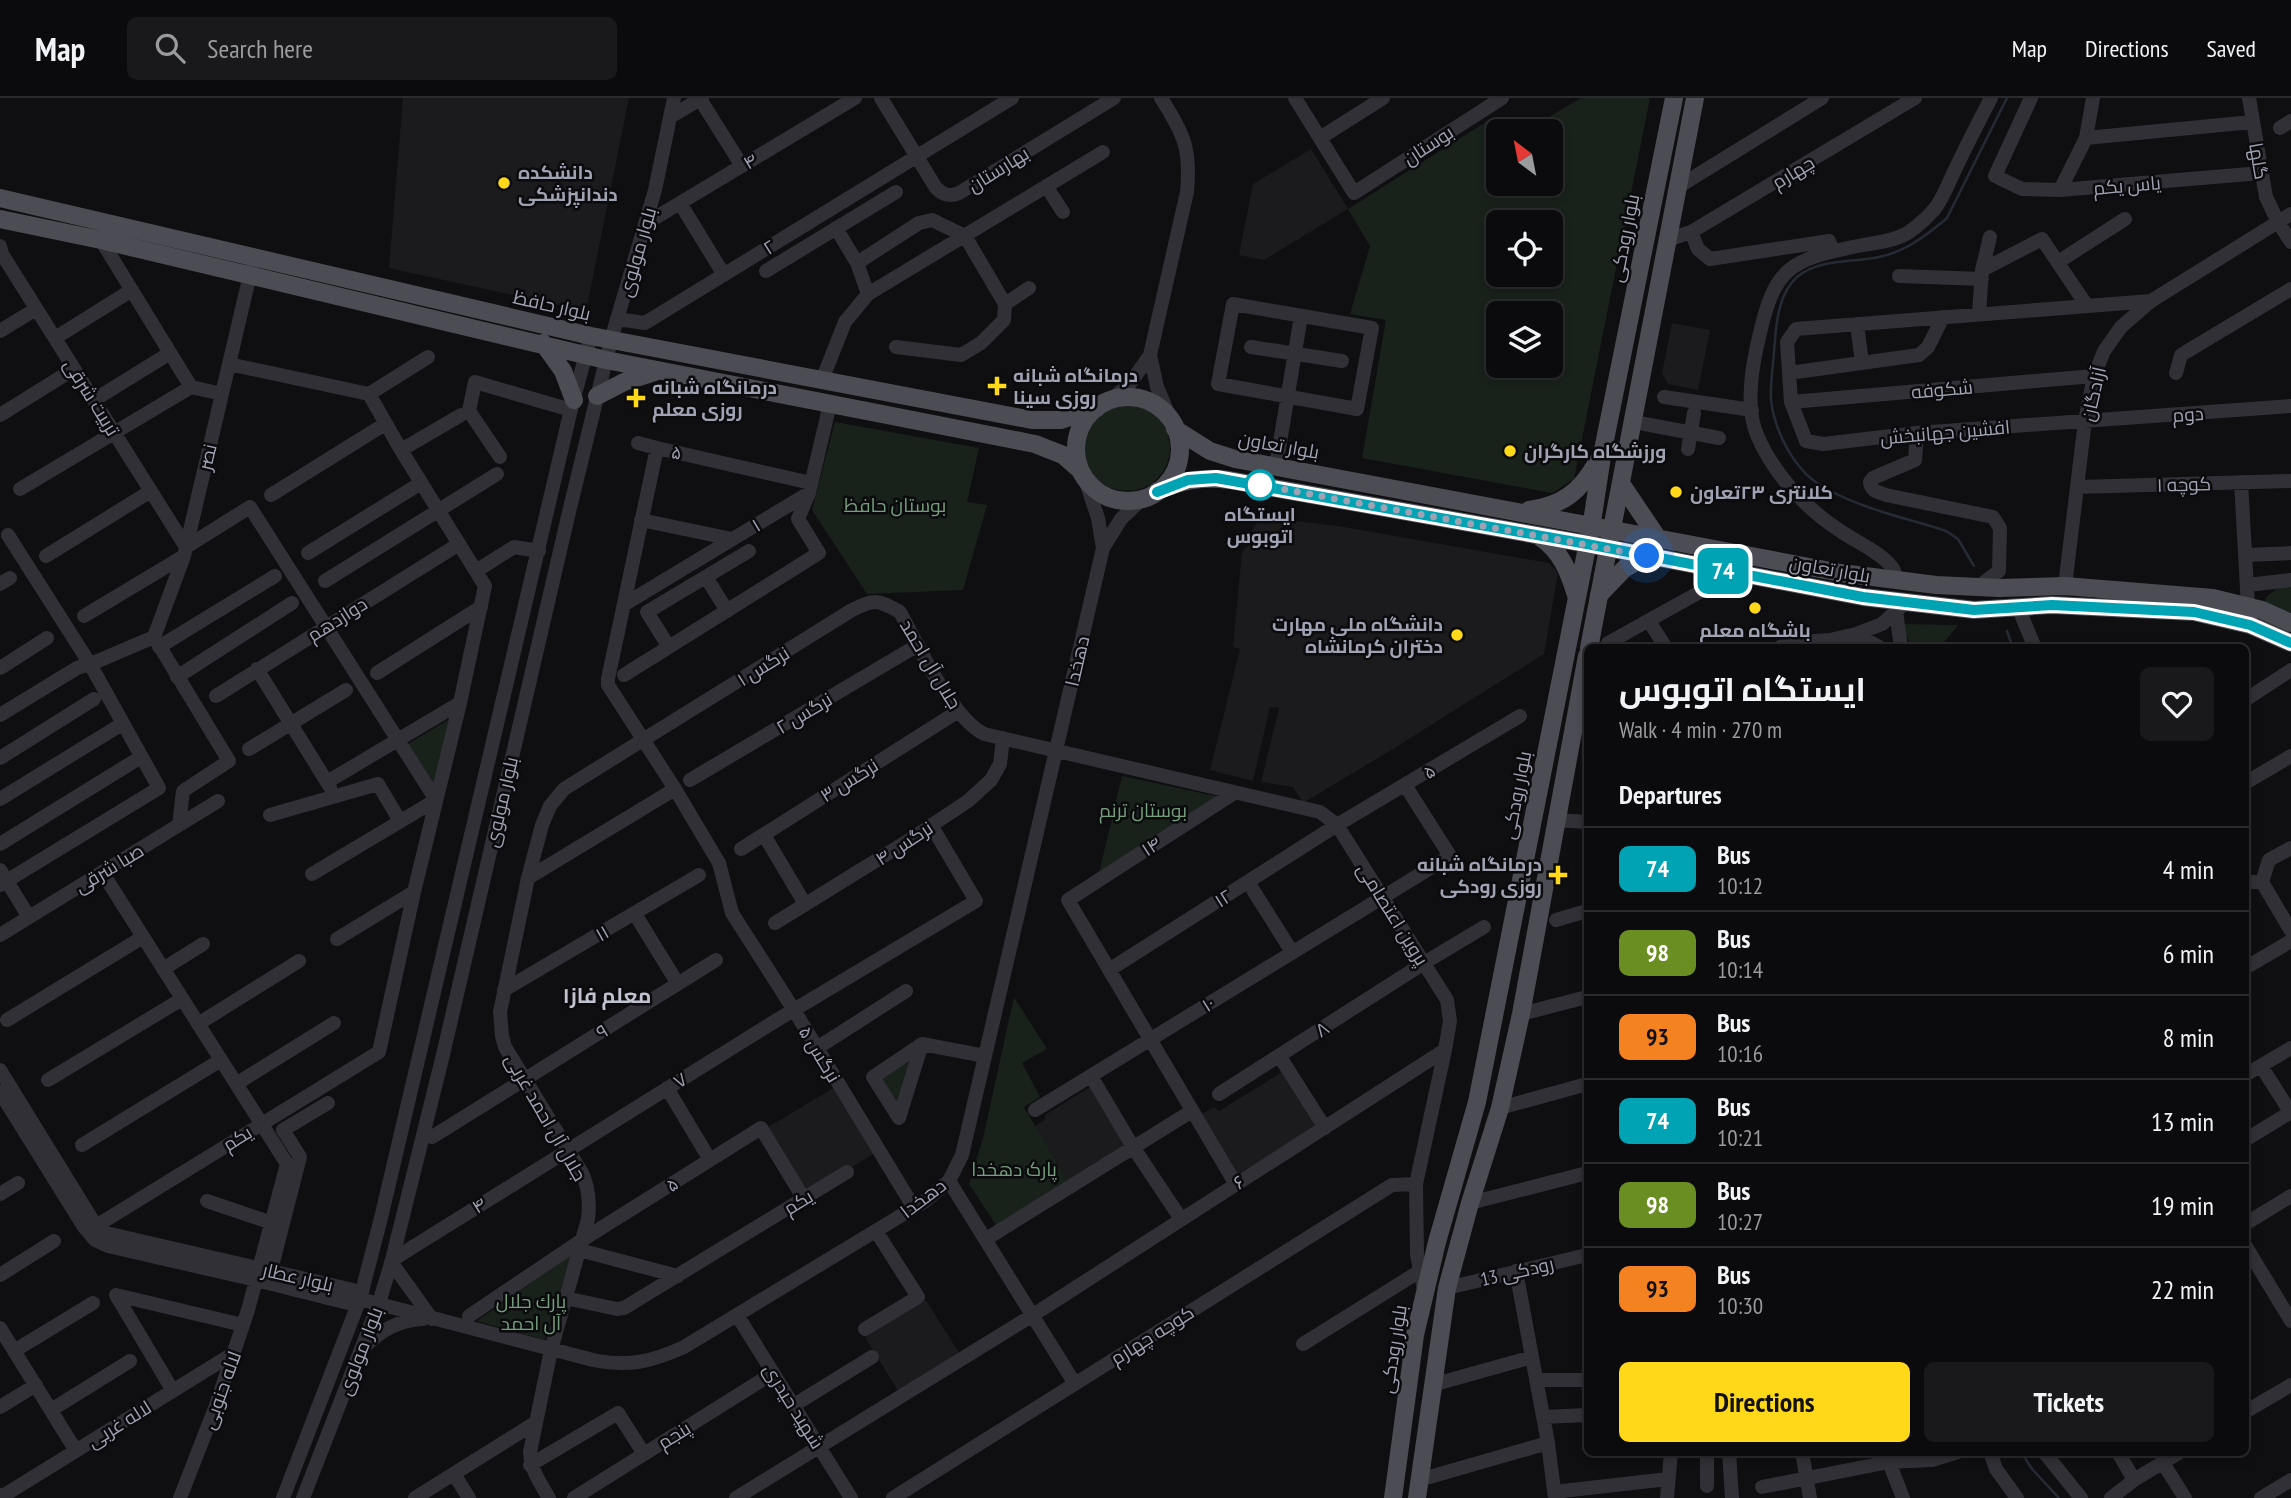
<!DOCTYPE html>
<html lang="en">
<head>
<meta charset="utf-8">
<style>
  body { margin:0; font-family:"PT Sans Narrow",Cairo,sans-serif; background:#19191b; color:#f1f3f6; height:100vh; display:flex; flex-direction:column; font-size:26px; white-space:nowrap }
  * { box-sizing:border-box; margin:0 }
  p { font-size:23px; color:#9a9b9d }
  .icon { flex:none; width:38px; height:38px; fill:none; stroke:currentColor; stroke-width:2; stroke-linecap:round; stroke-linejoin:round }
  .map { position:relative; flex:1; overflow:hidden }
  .side { position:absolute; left:1584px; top:546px; width:665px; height:812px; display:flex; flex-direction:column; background:#0b0b0d; border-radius:10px; box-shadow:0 4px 10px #0003,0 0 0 2px #2b2b2e }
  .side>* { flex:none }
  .badge { padding:0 14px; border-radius:10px; font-size:24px; line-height:46px }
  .needle { width:46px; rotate:328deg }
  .controls { position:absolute; left:1486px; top:21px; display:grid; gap:14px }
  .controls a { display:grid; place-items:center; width:77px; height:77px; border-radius:10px; background:#0b0b0d; box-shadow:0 4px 10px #0003,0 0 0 2px #2b2b2e; font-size:35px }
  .you { position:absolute; width:35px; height:35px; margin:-18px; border:5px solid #fff; border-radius:50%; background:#1a73e8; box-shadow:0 0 0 10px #1a73e833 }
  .map>.badge { position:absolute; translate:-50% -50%; box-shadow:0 0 0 4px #fff }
  h2 { padding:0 35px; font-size:26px; line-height:63px }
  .round { display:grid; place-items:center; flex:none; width:74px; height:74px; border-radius:10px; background:#19191b }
  .headline { display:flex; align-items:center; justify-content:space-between; height:119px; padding:0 35px }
  h1 { font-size:33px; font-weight:700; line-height:52px }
  .button { display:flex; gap:14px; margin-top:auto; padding:14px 35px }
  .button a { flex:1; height:80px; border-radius:10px; background:#ffd819; color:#111; font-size:28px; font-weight:700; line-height:80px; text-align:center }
  .button a+a { background:#19191b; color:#f1f3f6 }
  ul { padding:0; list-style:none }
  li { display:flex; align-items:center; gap:21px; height:84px; padding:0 35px; border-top:2px solid #2b2b2e }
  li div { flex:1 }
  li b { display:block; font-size:26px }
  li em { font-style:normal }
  li .badge { min-width:77px; font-weight:700; text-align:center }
  header { display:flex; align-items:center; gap:42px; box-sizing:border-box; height:98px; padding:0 35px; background:#0b0b0d; border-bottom:2px solid #2b2b2e }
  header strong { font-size:33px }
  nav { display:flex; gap:38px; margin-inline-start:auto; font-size:24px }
  .search { width:490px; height:63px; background:#19191b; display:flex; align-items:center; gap:18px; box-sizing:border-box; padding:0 24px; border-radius:10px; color:#9a9b9d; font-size:26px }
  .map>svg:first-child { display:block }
  .built { fill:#1b1b1e }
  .green { fill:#19211b; fill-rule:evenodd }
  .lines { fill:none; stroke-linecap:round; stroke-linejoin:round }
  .stream { stroke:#252b35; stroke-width:2.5 }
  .minor { stroke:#303036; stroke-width:14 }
  .major { stroke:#4c4c55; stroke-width:18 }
  .line-casing { stroke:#fff; stroke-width:16 }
  .line { stroke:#00a3b4; stroke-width:10 }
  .walk { stroke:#9fa2b3; stroke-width:7; stroke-dasharray:0 12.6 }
  .poi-dot { fill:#ffd819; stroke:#0b0a0c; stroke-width:2.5 }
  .stop-dot { fill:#fff; stroke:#00a3b4; stroke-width:3.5 }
  .labels { text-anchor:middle; stroke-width:5; stroke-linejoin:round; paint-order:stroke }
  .street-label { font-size:19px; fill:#9fa2b3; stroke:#0b0a0c }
  .poi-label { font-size:19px; font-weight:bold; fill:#9fa2b3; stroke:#0b0a0c; text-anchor:start }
  .park-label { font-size:19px; fill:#74a07e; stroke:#0b0a0c }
  .stop-label { font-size:19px; font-weight:bold; fill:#9fa2b3; stroke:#0b0a0c }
  .neighbourhood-label { font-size:21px; font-weight:bold; fill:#c0c2cf; stroke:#0b0a0c }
</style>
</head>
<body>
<header>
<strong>Map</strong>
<div class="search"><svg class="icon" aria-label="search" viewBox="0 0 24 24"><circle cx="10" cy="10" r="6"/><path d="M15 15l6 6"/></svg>Search here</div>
<nav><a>Map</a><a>Directions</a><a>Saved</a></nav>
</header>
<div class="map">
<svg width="2291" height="1400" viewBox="0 0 2291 1400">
  <rect width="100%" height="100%" fill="#0f0f11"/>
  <path class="built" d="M403 0H629L586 213 389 170Z
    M1311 51 1348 111 1264 162 1239 157 1253 86Z
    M1672 225 1710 232 1698 292 1668 286 1662 275Z
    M1261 419 1338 428 1549 465 1558 475 1544 556 1393 651 1303 705 1293 689 1261 684 1279 610 1270 609 1253 683 1210 672 1240 551 1233 549 1242 454 1248 448 1253 430Z
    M1284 973 1318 1027 1237 1077 1200 1017 1214 1009 1219 1013Z
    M835 989 875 1055 810 1094 801 1091 765 1031Z
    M1090 989 1126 1048 1068 1083 1035 1028 1045 1022V1017Z
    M926 1202 961 1258 900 1296 865 1239Z"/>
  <path class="green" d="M1581 0H1650L1574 381 1552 395 1362 360 1386 222 1350 216 1370 148 1348 111 1486 24 1498 43V86H1550V33H1525ZM1550 124V177H1498V124ZM1550 215V268H1498V215Z
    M1084 350a43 43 0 1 1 86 0a43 43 0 1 1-86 0Z
    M835 324 979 350 967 404 987 407 963 492 867 496 812 412Z
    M2288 483 2291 484V515L2265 504 2267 498Z
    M1901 526 1958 527 1940 549 1912 550Z
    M451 620 434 690 408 646Z
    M1122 678 1220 699 1099 775Z
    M1014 899 1047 951 1022 965 1040 999 1024 1009 1068 1083 996 1127 969 1086 983 1040Z
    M915 954 898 1011 877 980Z
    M571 1157 545 1242 477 1223Z"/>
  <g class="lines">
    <path class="stream" d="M1974 468 1958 441 1946 433C1906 420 1862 411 1825 390 1795 374 1775 335 1771 302 1770 286 1773 269 1774 254 1776 229 1777 197 1797 179 1820 160 1851 165 1879 159 1905 154 1927 137 1947 120L2007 0
      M2007 533 2013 550
      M2021 1354 2032 1371 2059 1400"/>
    <path class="minor" d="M881 0 936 90C943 97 950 99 959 95L1114 0
      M1295 0 1354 95 1502 0
      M2031 0 1995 78 2022 91 2060 92 2261 75
      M2249 0 2266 99 2278 124 2291 144
      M700 1 742 68
      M670 19 702 0
      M2280 30 2291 23
      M1320 40 1383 0
      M2086 40 2252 24
      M1046 88 1063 114
      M1678 89 1822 0
      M2060 92 2086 40 2093 0
      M680 105 724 177
      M645 126 855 0
      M836 130 857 165 868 196
      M1691 134 1698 151 1710 161 1829 143 1833 153
      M101 142 191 289 222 296
      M1667 142 1691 134 1915 0
      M0 148 2 156 186 449 250 409 436 702 312 776
      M2058 164 2125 121
      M857 165 919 125 932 122 965 138 1005 206
      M1982 172 2042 141 2087 208
      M766 173 896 94
      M1899 178 1982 181
      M2151 203 1796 231 1787 244 1791 304 1806 343 1823 346 1917 335 2291 308
      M1233 206 1372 230 1357 311 1218 286Z
      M1979 216 1982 172 1990 139
      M617 221 645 225 1012 0
      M1857 226 1862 265
      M0 233 36 211
      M55 240 132 192
      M896 249 961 257 981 245 1004 222 1005 206 1029 190
      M1251 249 1342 263
      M1150 257 1157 289 1171 322
      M229 266 369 296
      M1789 275 1919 257 1928 249 1943 219
      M2176 275 2181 257 2291 191
      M822 282 845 224 868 196 1103 54
      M369 296 428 259
      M1664 299 1752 312
      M94 302 170 255
      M1110 302 1129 287 1150 257 1187 94C1191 51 1184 36 1161 0
      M1791 304 2094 278
      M0 317 74 271
      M1634 324 1719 340
      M1917 335 1915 362 1873 380 1870 384C1871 393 1877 394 1886 397L1993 419 2000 430 1999 473 1978 489
      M638 345 657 350
      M1688 351 1694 315
      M401 352 461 317
      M500 359 469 313 475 284 571 312
      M1276 368 1301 218
      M1085 381 1098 420 1103 450
      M2241 384 2248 508
      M811 385 657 350 608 581V587L675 691 719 765 732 815 794 912 914 1110
      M2077 389 2291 383
      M20 391 191 289
      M271 397 385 326
      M641 422 732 441
      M308 455 421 385
      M2246 457 2291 455
      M46 458 151 393
      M476 473 514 449 539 453
      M706 479 727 513
      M1897 482C1896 478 1894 471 1891 468 1879 453 1854 443 1839 432 1805 410 1773 375 1757 337 1746 311 1751 275 1757 248 1774 170 1785 162 1863 147 1877 145 1898 142 1909 134 1918 128 1930 117 1936 109 1943 100 1948 86 1953 76 1965 50 1978 25 1991 0
      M325 483 497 376
      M0 486 10 480
      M2247 487 2291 482
      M2065 488 2085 323 2094 278 2104 253 2121 229 2151 203 2291 116
      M625 506 809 395
      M2018 509 2035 550
      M1896 513 1901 550
      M84 518 184 458
      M1649 523 1666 550
      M1856 536 1881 550
      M154 539 184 458 252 168
      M154 539 229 663 183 693 179 727
      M1608 545 1707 490
      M159 549 275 478
      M669 549 647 514 749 453
      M1779 550 1786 545 1830 542 1856 536 1882 526 1905 505
      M0 570 47 540
      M257 571 330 689
      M377 575 481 509
      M624 577 819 455 798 421 809 395 830 306
      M177 579 292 505
      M216 598 459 446
      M2245 602 2291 572
      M0 617 77 570 98 563 154 539
      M249 651 346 592
      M0 660 94 601
      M690 682 918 547
      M327 684 460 605
      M2245 685 2291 658
      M1234 695 1068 802 1235 1085
      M0 701 122 626
      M270 717 378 686 400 723
      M1556 722 1587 724
      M764 737 805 806
      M0 746 141 659
      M741 751 957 614
      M0 772 29 819
      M102 774 287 1066 248 1212 215 1310 180 1400
      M528 780 675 691
      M1248 784 1292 854
      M2245 784H2262L2269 762 2291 750
      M2262 784 2291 833
      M0 787 159 690 90 566 8 437
      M635 816 678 886
      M1556 822 1587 813
      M775 825 911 741 968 703 991 682 1000 666 1003 640
      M0 837 218 703
      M337 841 414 794
      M2245 870 2291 843
      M163 871 203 846
      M1109 872 1337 727 1520 618
      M504 892 699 777
      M1521 916 1587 899
      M7 922 143 839
      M198 926 299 863
      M922 946 899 1020 873 979 922 946 985 958
      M817 950 906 893
      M1280 959 1325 1030
      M2261 968 2291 1015
      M0 972 96 1128 106 1135 353 1192 360 1201
      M2245 977 2291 950
      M1091 978 1133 1049 1181 1121
      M48 982 182 901
      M236 986 334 925
      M667 990 710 1062
      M0 994 84 1129 95 1142 108 1148 256 1182 348 1205 360 1201
      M1219 996 1424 865 1484 829
      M1500 1010 1587 986
      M1035 1012 1450 758 1405 687
      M432 1039 716 862
      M2245 1042 2291 1014
      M82 1047 221 962
      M949 1083 1075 1286
      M0 1096 18 1085
      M207 1103 272 1125
      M1470 1105 1587 1075
      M2245 1126 2291 1098
      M96 1128 379 954 414 794 460 605 485 488 401 352 369 296
      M986 1141 1192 1013
      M2245 1147 2291 1223
      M579 1152 678 1178
      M392 1162 777 922 976 803 931 727
      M391 1164 432 1221
      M271 1172 300 1059 283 1032 328 1005
      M1516 1173 1548 1345 1555 1400
      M0 1177 54 1143
      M1447 1190 1587 1157
      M116 1197 243 1227
      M116 1197 173 1293
      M565 1200 617 1211 624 1210 847 1074
      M360 1201 593 1262C629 1269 651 1264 684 1249L925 1103 949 1083 962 1057 1103 450 1121 421 1143 400
      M737 1217 851 1400
      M469 1218 582 1142 761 1030 804 1101
      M0 1230 76 1353
      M865 1231 918 1199 876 1133
      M1303 1246 1420 1173
      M364 1249C382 1232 398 1222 423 1221
      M14 1253 93 1205
      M1536 1282H1587
      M1432 1287 1532 1259
      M794 1307 872 1259
      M0 1309 36 1287
      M51 1312 130 1263
      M2245 1314 2291 1287
      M1543 1319 1587 1317
      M1707 1354V1388
      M1729 1354 1732 1400
      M1802 1354 1810 1400
      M1990 1354 1996 1371 2017 1400
      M2044 1354 2081 1400
      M2118 1354 2134 1382
      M1896 1359 1889 1364 1903 1400
      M2163 1365 2185 1400
      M530 1367 618 1315 644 1356
      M454 1376 469 1400
      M1419 1382 1548 1345
      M1762 1389 1889 1364 1932 1362 1958 1354
      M1554 1394 1668 1381
      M0 1397 3 1398 234 1255
      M283 1400 360 1201 381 1120 572 307 591 238
      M303 1400 379 1205 392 1162 442 961 569 414 611 242 655 92 674 0
      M415 1400 535 1325
      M549 1400C540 1385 531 1372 530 1354L551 1252 588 1121C590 1105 589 1090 582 1075L505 949 502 938 500 914 528 780 542 727 550 708 564 691 852 512C875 501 877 501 900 514 917 546 952 620 984 636L1320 714 1337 727 1447 902 1450 923 1445 952 1416 1086 1417 1157 1424 1192
      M574 1400 773 1275
      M736 1400 1033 1217 1445 952
      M893 1400 1392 1087 1416 1086
      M1667 1400 1671 1354
      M2111 1400 2134 1382 2180 1354
      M2261 1400 2291 1382"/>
    <path class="major" d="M0 100 591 238 1032 322H1061L1097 310
      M0 121 101 142 606 262 1035 346 1063 357 1080 372
      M543 245 563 273 574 302
      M597 298 624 284 655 274
      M1076 351a52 52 0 1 1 104 0a52 52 0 1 1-104 0Z
      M1175 331 1210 353 1235 361 1841 475 1936 487 1999 490 2065 488 2213 500 2262 512 2291 525
      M1622 387 1657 439
      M1157 393C1182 383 1202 378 1229 382L1587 446 1863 499 1974 512 2052 507 2194 514 2250 527 2291 545
      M1529 412C1562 408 1581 393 1597 364
      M1540 439C1561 453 1569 474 1576 497
      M1599 497 1625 470 1647 458
      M1589 550 1695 0
      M1393 1400 1415 1237 1437 1144 1477 1004 1592 424 1603 352 1674 0
      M1417 1400 1447 1190 1470 1105 1500 1010 1521 916 1587 558"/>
  </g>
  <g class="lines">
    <g class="line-casing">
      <path id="line" d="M1157 394 1188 382 1216 380 1587 446 1863 499 1974 512 2052 507 2194 514 2250 527 2291 545"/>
    </g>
    <use href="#line" class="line"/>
    <path class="walk" d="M1260 387 1647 458"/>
  </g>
  <g class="poi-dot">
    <circle cx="504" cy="85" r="7"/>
    <path d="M993.5 277.5h7v7h7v7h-7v7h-7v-7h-7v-7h7z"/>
    <path d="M632.5 289.5h7v7h7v7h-7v7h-7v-7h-7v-7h7z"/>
    <circle cx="1510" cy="353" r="7"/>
    <circle cx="1676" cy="394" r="7"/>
    <circle cx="1755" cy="510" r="7"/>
    <circle cx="1457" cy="537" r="7"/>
    <path d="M1554.5 766.5h7v7h7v7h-7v7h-7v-7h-7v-7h7z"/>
  </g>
  <circle class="stop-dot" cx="1260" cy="387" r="14"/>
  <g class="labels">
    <g class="street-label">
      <text transform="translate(1428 47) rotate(-33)" y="7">بوستان</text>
      <text transform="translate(750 63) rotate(-31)" y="7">۴</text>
      <text transform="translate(2259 63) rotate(80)" y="7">گلها</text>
      <text transform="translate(998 71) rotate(-32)" y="7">بهارستان</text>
      <text transform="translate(1793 74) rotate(-31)" y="7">چهارم</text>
      <text transform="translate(2127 87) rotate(-5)" y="7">یاس یکم</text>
      <text transform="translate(1624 140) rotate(-79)" y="7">بلوار رودکی</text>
      <text transform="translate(769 149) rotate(-32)" y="7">۲</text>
      <text transform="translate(637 154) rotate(-74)" y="7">بلوار مولوی</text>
      <text transform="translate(552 207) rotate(13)" y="7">بلوار حافظ</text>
      <text transform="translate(1942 291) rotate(-5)" y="7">شکوفه</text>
      <text transform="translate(2093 296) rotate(-77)" y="7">آزادگان</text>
      <text transform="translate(92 299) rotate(58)" y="7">تربیت شرقی</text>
      <text transform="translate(2188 316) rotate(-4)" y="7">دوم</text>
      <text transform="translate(1945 334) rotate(-5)" y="7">افشین جهانبخش</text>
      <text transform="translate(1279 347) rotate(10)" y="7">بلوار تعاون</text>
      <text transform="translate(677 354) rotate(13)" y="7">۵</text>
      <text transform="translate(207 359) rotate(-77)" y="7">نصر</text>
      <text transform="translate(2184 386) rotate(-2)" y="7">کوچه ۱</text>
      <text transform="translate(756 427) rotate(-31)" y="7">۱</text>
      <text transform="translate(1830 471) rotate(10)" y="7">بلوار تعاون</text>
      <text transform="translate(337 521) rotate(-32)" y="7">دوازدهم</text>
      <text transform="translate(1077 563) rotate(-77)" y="7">دهخدا</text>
      <text transform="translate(931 566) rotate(59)" y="7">جلال آل احمد</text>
      <text transform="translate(763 568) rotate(-32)" y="7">نرگس ۱</text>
      <text transform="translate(804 615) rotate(-31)" y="7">نرگس ۲</text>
      <text transform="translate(1429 673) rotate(-31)" y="7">۵</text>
      <text transform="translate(849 682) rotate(-32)" y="7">نرگس ۳</text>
      <text transform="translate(1516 697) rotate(-79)" y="7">بلوار رودکی</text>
      <text transform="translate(501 704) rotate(-77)" y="7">بلوار مولوی</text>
      <text transform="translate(904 745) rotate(-33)" y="7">نرگس ۴</text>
      <text transform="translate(1151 748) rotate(-33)" y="7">۱۴</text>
      <text transform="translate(109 770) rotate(-31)" y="7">صبا شرقی</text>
      <text transform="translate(1223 800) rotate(-32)" y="7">۱۲</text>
      <text transform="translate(1393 816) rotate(58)" y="7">پروین اعتصامی</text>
      <text transform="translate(602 835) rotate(-30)" y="7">۱۱</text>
      <text transform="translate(1208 906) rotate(-32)" y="7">۱۰</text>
      <text transform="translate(1322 931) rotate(-33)" y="7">۸</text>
      <text transform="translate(602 933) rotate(-31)" y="7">۹</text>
      <text transform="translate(820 956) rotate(59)" y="7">نرگس ۵</text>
      <text transform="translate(680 982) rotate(-32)" y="7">۷</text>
      <text transform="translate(546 1019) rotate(60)" y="7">جلال آل احمد غربی</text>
      <text transform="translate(237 1040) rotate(-32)" y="7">یکم</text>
      <text transform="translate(1239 1084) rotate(-32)" y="7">۶</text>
      <text transform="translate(672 1086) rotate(-32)" y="7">۵</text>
      <text transform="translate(923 1100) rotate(-37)" y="7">دهخدا</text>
      <text transform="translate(798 1104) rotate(-31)" y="7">یکم</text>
      <text transform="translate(479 1107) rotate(-32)" y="7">۴</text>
      <text transform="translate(1517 1173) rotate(-13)" y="7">رودکی 13</text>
      <text transform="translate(298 1179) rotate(13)" y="7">بلوار عطار</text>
      <text transform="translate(1152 1237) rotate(-32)" y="7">کوچه چهارم</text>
      <text transform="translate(1393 1251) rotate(-81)" y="7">بلوار رودکی</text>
      <text transform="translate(360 1253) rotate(-69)" y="7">بلوار مولوی</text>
      <text transform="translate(221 1292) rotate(-70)" y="7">لاله جنوبی</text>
      <text transform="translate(794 1308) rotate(58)" y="7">شهید حیدری</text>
      <text transform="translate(119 1326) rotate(-32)" y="7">لاله غربی</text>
      <text transform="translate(674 1337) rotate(-32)" y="7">پنجم</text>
    </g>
    <g class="poi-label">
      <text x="518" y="81">دانشکده<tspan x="518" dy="22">دندانپزشکی</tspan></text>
      <text x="1013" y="284">درمانگاه شبانه<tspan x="1013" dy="22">روزی سینا</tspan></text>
      <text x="652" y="296">درمانگاه شبانه<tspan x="652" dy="22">روزی معلم</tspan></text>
      <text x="1524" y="360">ورزشگاه کارگران</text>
      <text x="1690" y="401">کلانتری ۲۳تعاون</text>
      <text x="1443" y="533" text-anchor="end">دانشگاه ملی مهارت<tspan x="1443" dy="22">دختران کرمانشاه</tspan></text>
      <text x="1755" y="539" text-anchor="middle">باشگاه معلم</text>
      <text x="1542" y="773" text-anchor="end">درمانگاه شبانه<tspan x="1542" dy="22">روزی رودکی</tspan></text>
    </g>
    <g class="park-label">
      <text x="895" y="414">بوستان حافظ</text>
      <text x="1143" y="719">بوستان ترنم</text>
      <text x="1014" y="1078">پارک دهخدا</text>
      <text x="531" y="1210">پارك جلال<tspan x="531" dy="22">آل احمد</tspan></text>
    </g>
    <g class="stop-label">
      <text x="1260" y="423">ایستگاه<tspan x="1260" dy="22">اتوبوس</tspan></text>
    </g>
    <g class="neighbourhood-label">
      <text x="607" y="905">معلم فاز۱</text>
    </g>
  </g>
</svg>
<div class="controls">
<a><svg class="needle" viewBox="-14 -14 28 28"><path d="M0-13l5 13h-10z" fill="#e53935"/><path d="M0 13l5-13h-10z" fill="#9a9b9d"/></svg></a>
<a><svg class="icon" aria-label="locate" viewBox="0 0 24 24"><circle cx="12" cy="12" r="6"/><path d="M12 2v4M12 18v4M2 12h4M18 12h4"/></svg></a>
<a><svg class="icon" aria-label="layers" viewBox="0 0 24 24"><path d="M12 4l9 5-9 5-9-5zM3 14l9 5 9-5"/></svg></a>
</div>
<div class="you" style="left:1647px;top:458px"></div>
<b class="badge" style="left:1723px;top:473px;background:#00a3b4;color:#fff">74</b>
<section class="side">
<div class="headline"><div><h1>ایستگاه اتوبوس</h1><p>Walk · 4 min · 270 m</p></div><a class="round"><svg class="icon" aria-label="heart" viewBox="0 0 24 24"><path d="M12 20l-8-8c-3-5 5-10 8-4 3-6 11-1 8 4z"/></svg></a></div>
<h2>Departures</h2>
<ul>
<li><span class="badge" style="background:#00a3b4;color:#fff">74</span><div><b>Bus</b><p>10:12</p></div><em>4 min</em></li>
<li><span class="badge" style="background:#6b8e23;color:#fff">98</span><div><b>Bus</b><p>10:14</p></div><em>6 min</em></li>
<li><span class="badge" style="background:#f58220;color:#111">93</span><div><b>Bus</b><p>10:16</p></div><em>8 min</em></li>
<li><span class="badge" style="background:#00a3b4;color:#fff">74</span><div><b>Bus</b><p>10:21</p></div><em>13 min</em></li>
<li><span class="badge" style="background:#6b8e23;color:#fff">98</span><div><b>Bus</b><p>10:27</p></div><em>19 min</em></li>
<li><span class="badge" style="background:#f58220;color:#111">93</span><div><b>Bus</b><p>10:30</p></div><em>22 min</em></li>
</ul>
<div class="button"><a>Directions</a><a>Tickets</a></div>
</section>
</div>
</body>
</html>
